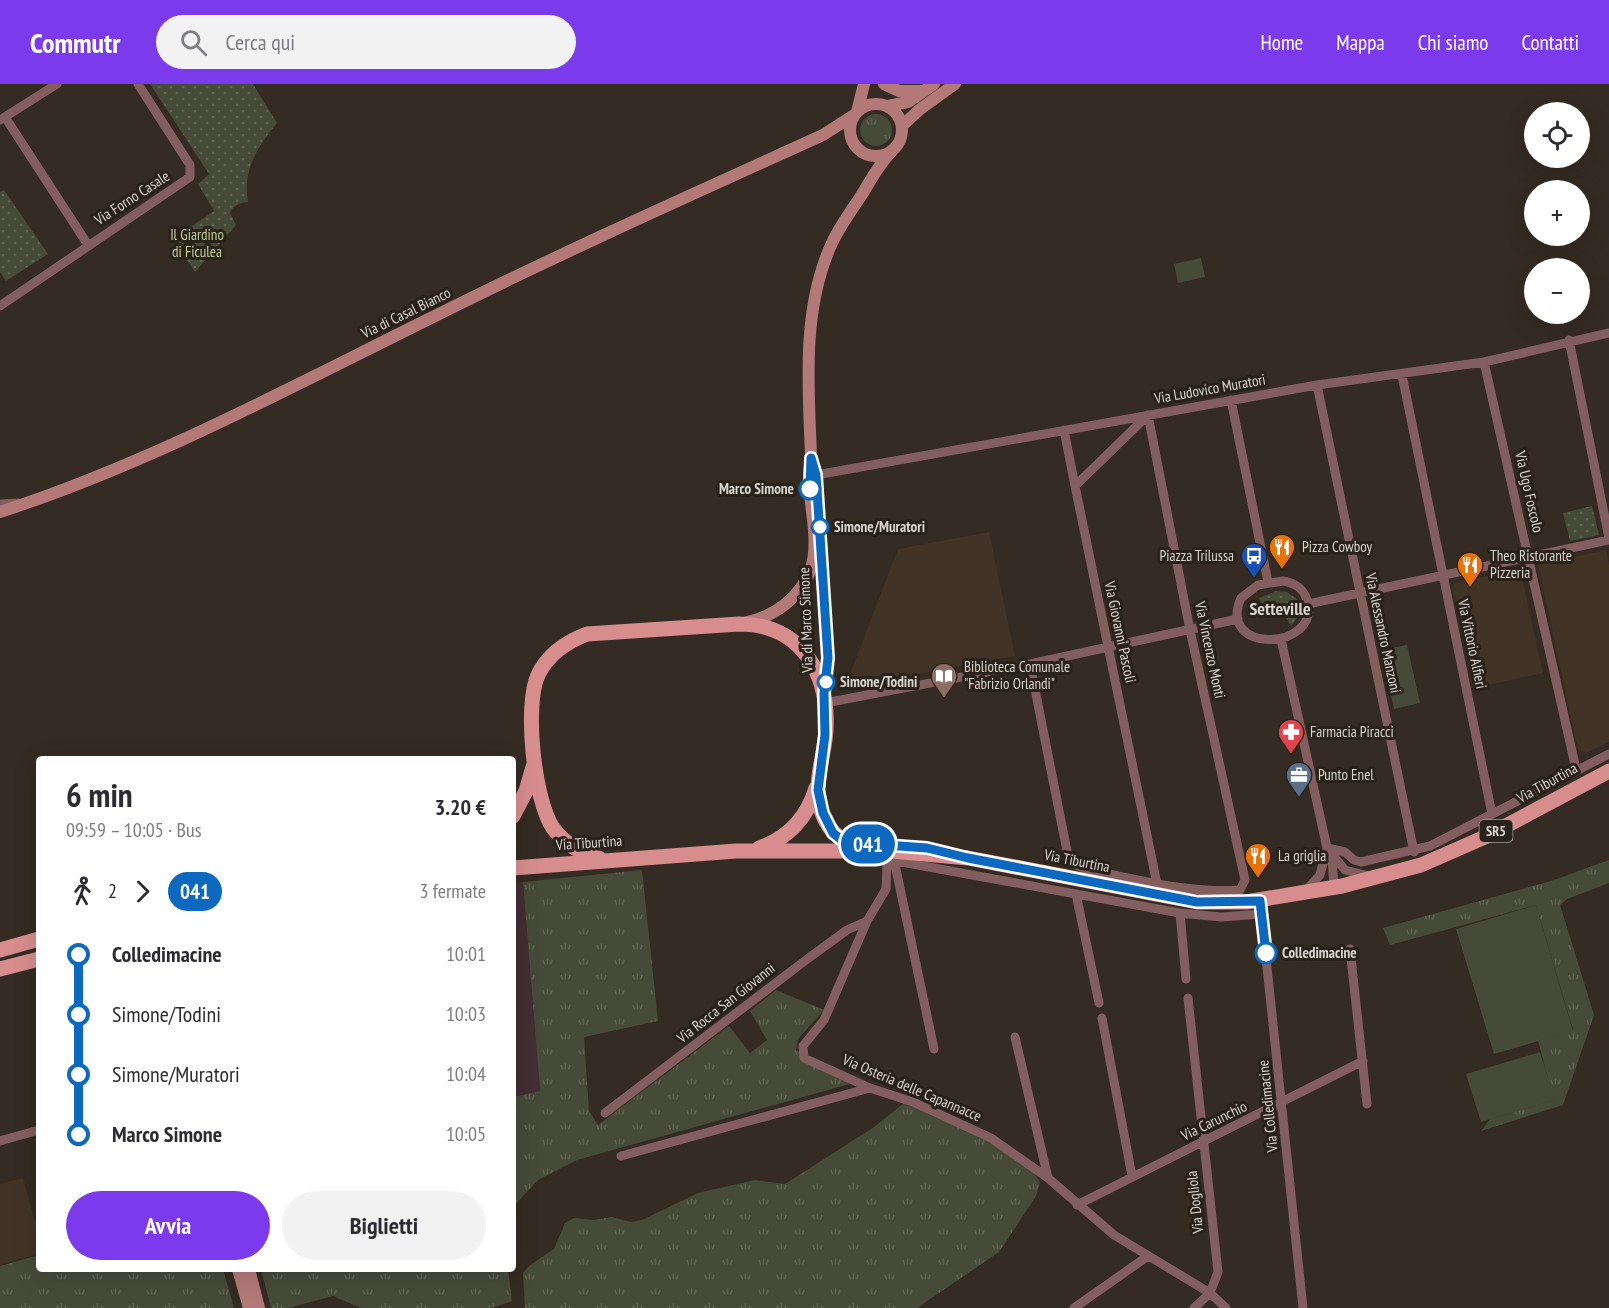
<!DOCTYPE html>
<html lang="it">
<head>
<meta charset="utf-8">
<style>
  body { margin:0; font-family:"PT Sans Narrow",sans-serif; background:#f2f2f3; color:#2b2b33; height:100vh; display:flex; flex-direction:column; font-size:22px; white-space:nowrap }
  * { box-sizing:border-box; margin:0 }
  p { font-size:20px; color:#7c7c81 }
  .icon { flex:none; width:33px; height:33px; fill:none; stroke:currentColor; stroke-width:2; stroke-linecap:round; stroke-linejoin:round }
  .map { position:relative; flex:1; overflow:hidden }
  .panel { position:absolute; left:36px; top:672px; width:480px; height:516px; display:flex; flex-direction:column; background:#fff; border-radius:6px; box-shadow:0 6px 24px #0002 }
  .panel>* { flex:none }
  .badge { padding:0 12px; border-radius:20px; font-size:21px; line-height:39px }
  .fabs { position:absolute; left:1524px; top:18px; display:grid; gap:12px }
  .fabs a { display:grid; place-items:center; width:66px; height:66px; border-radius:50%; background:#fff; box-shadow:0 6px 24px #0002; font-size:30px }
  .map>.badge { position:absolute; translate:-50% -50%; box-shadow:0 0 0 3px #fff }
  .legs { display:flex; align-items:center; gap:9px; height:66px; padding:0 30px; font-size:20px }
  .legs p { margin-inline-start:auto }
  .headline { display:flex; align-items:center; justify-content:space-between; height:102px; padding:0 30px }
  h1 { font-size:33px; font-weight:600; line-height:45px }
  .cta { display:flex; gap:12px; margin-top:auto; padding:12px 30px }
  .cta a { flex:1; height:69px; border-radius:36px; background:#7c3aed; color:#fff; font-size:24px; font-weight:600; line-height:69px; text-align:center }
  .cta a+a { background:#f2f2f3; color:#2b2b33 }
  ul { padding:0 30px; list-style:none }
  li { display:flex; align-items:center; gap:21px; height:60px; font-size:22px }
  li i { display:grid; place-items:center; width:9px; height:100%; margin:0 8px; background:currentColor }
  li i::after { content:''; width:15px; height:15px; margin:-8px; border:4px solid; border-radius:50%; background:#fff }
  li p { margin-inline-start:auto }
  li:first-child i { background:linear-gradient(#0000 50%,currentColor 0) }
  li:last-child i { background:linear-gradient(currentColor 50%,#0000 0) }
  header { display:flex; align-items:center; gap:36px; box-sizing:border-box; height:84px; padding:0 30px; background:#7c3aed; color:#fff }
  header strong { font-size:28px }
  nav { display:flex; gap:33px; margin-inline-start:auto; font-size:21px }
  .search { width:420px; height:54px; background:#f2f2f3; display:flex; align-items:center; gap:15px; box-sizing:border-box; padding:0 21px; border-radius:33px; color:#7c7c81; font-size:22px }
  .map>svg:first-child { display:block }
  .commercial { fill:#422e33 }
  .built { fill:#413426 }
  .grass { fill:url(#grass-tufts) }
  .park { fill:url(#park-dots) }
  .pitch { fill:#464a38 }
  .lines { fill:none; stroke-linecap:round; stroke-linejoin:round }
  .street { stroke:#835e5e; stroke-width:9 }
  .secondary { stroke:#b37979; stroke-width:12 }
  .primary { stroke:#d78d8e; stroke-width:15 }
  .line-1-casing { stroke:#fff; stroke-width:14 }
  .line-1 { stroke:#0c69bf; stroke-width:9 }
  .stop-1-dot { fill:#fff; stroke:#0c69bf; stroke-width:3 }
  .labels { text-anchor:middle; stroke-width:6; stroke-linejoin:round; paint-order:stroke }
  .shield { fill:#292219; stroke:#a49f98; stroke-width:1.5 }
  .shield-label { font-size:14px; font-weight:bold; fill:#d9d4ce }
  .street-label { font-size:15px; fill:#d9d4ce; stroke:#292219 }
  .park-label { font-size:15px; fill:#c1cd94; stroke:#292219 }
  .stop-label { font-size:15px; font-weight:bold; fill:#d9d4ce; stroke:#292219; text-anchor:start }
  .poi-label { font-size:15px; fill:#d9d4ce; stroke:#292219; text-anchor:start }
  .quarter-label { font-size:18px; font-weight:bold; fill:#d9d4ce; stroke:#292219 }
</style>
</head>
<body>
<header>
<strong>Commutr</strong>
<div class="search"><svg class="icon" aria-label="search" viewBox="0 0 24 24"><circle cx="10" cy="10" r="6"/><path d="M15 15l6 6"/></svg>Cerca qui</div>
<nav><a>Home</a><a>Mappa</a><a>Chi siamo</a><a>Contatti</a></nav>
</header>
<div class="map">
<svg width="1609" height="1224" viewBox="0 0 1609 1224">
  <defs>
    <pattern id="grass-tufts" width="24" height="20" patternUnits="userSpaceOnUse" patternTransform="scale(1.5)"><rect width="24" height="20" fill="#464a38"/><path d="M3 7l-1-3M5 7V3M7 7l1-3M15 17l-1-3M17 17v-4M19 17l1-3" fill="none" stroke="#606354"/></pattern>
    <pattern id="park-dots" width="8" height="8" patternUnits="userSpaceOnUse" patternTransform="scale(1.5)"><rect width="8" height="8" fill="#464a38"/><path d="M2 2h.1M6 6h.1" fill="none" stroke="#606354" stroke-width="1.8" stroke-linecap="round"/></pattern>
  </defs>
  <rect width="100%" height="100%" fill="#342b22"/>
  <path class="commercial" d="M523 798 540 1007 513 1013V799Z"/>
  <path class="built" d="M989 448 1015 572 837 605 849 593 898 465Z
    M1606 466 1609 481V658L1586 669 1578 665 1538 481Z
    M1520 485 1543 589 1475 604 1452 500Z
    M23 1094 39 1152V1170L0 1181V1100Z"/>
  <path class="grass" d="M860 46a16 16 0 1 1 32 0a16 16 0 1 1-32 0Z
    M1609 776V799L1567 815 1560 821 1594 931 1563 1021 1481 1047 1490 1035 1554 1016 1538 957 1573 946 1536 821 1390 861 1383 844 1551 797Z
    M642 786 658 937 584 953 589 1027 598 1041 729 942 750 969 767 956 750 927 776 906 824 926 798 955 796 966 853 999 577 1076 538 1096 513 1123V1013L540 1007 523 798Z
    M904 1019C942 1035 1021 1062 1040 1098L1036 1112 999 1168 917 1224H525L523 1189 529 1182 554 1165 565 1139 574 1134 593 1136 612 1133 631 1138 642 1136 698 1109 755 1096 785 1100 874 1043Z
    M39 1171V1185H223L234 1224H0V1182Z
    M261 1185H508L512 1217 491 1224H361L333 1212 288 1224H271Z"/>
  <path class="park" d="M150 0H253L277 39C258 62 242 86 248 118 240 119 233 121 230 129L236 141 195 188 173 155 214 127 198 100 209 90Z
    M4 106 48 170 6 197 0 188V108Z
    M1592 422 1599 451 1570 457 1563 429Z
    M1276 507 1287 508 1298 516 1299 531 1291 542 1283 529 1269 532 1259 514Z"/>
  <path class="pitch" d="M1201 174 1205 193 1178 199 1174 180Z
    M1407 561 1420 619 1394 625 1381 566Z
    M1536 821 1573 947 1494 970 1456 845Z
    M1540 968 1555 1016 1481 1038 1466 990Z"/>
  <g class="lines">
    <path class="street" d="M5 33 88 161
      M0 36 57 0
      M0 222 190 93V81L138 0
      M1569 256 1609 454
      M1484 278 1576 685
      M1402 291 1492 730
      M1317 301 1414 768
      M1231 316 1268 498
      M1148 331 1075 402 1157 800
      M1064 346 1075 402
      M816 391 1317 301 1484 278 1609 249
      M0 420 18 419
      M1283 497C1295 499 1303 504 1307 516 1322 567 1216 571 1241 514L1258 501Z
      M1308 520 1609 456
      M1281 555 1327 764 1345 786 1369 792
      M1030 580 1069 777C1082 786 1100 787 1114 791 1157 800 1197 809 1240 806L1245 796 1190 546 1148 331
      M825 619 1030 580 1238 535
      M878 764 887 781 886 805 867 837 824 936 803 962 804 974 870 1004 913 1018 991 1054 1048 1094 1114 1151 1210 1209 1226 1224
      M1327 764 1345 768 1354 776 1361 778 1430 762 1609 670
      M893 771 934 965
      M1332 774 1334 804
      M885 775 1180 829
      M1306 806 1320 791 1327 764
      M1076 810 1099 919
      M1260 817 1303 1224
      M1350 865 1367 1020
      M1186 895 1180 829 1221 833 1261 830
      M1188 914 1218 1188 1210 1209 1194 1224
      M1102 934 1132 1092
      M1015 953 1048 1094
      M605 1029 806 876 847 846 867 837
      M0 1057 39 1046
      M621 1072 870 1004
      M1077 1121 1363 977
      M1074 1224 1148 1172"/>
    <path class="secondary" d="M884 0 899 7H924
      M850 46a26 26 0 1 1 52 0a26 26 0 1 1-52 0Z
      M888 22 908 18 934 0
      M857 28 864 0
      M902 42 919 26 955 0
      M0 428C151 379 293 302 435 232 563 168 693 110 823 51L854 31
      M821 458 828 575 825 608
      M744 539C774 533 801 514 811 484 820 456 809 422 809 393 809 385 811 378 811 370 808 300 802 224 832 159 840 142 851 127 861 112 871 96 878 81 892 67
      M238 1185 249 1224
      M249 1185 259 1224"/>
    <path class="primary" d="M513 732 526 707 533 683
      M759 764C789 754 807 734 816 704
      M599 774C581 770 564 759 553 744 534 716 524 622 538 591 548 570 566 558 587 550L739 540C801 540 829 589 826 646 825 666 818 685 818 705 818 732 833 760 861 760
      M513 784 736 767H892L968 774 1197 818H1246L1342 802 1421 781 1485 753 1609 687
      M0 866 39 855
      M0 885 39 875"/>
  </g>
  <g class="lines">
    <g class="line-1-casing">
      <path id="line-1" d="M810 405 811 374 816 391 828 574 824 609 825 651 818 706 823 729 833 749 844 758 927 764 968 774 1197 818 1260 817 1266 869"/>
    </g>
    <use href="#line-1" class="line-1"/>
  </g>
  <defs>
    <g id="restaurant-pin" transform="scale(1.35)"><path d="M0 17L-7.5 6A9.5 9.5 0 1 1 7.5 6Z" fill="#e8710a" stroke="#292219"/><path d="M-5-6h1v4h1v-4h1v4h1v-4h1v5L-1.5 .5V6h-2V.5L-5-1ZM5-6V6H3V1.5H1.5Q1.5-4 5-6Z" fill="#fff"/></g>
    <g id="bus-pin" transform="scale(1.35)"><path d="M0 17L-7.5 6A9.5 9.5 0 1 1 7.5 6Z" fill="#1a4fb4" stroke="#292219"/><path d="M-5-6H5V4H4V6H2V4H-2V6H-4V4H-5ZM-3.5-4V0h7V-4ZM-3.5 1.2v1.5H-2V1.2ZM2 1.2v1.5H3.5V1.2Z" fill="#fff"/></g>
    <g id="library-pin" transform="scale(1.35)"><path d="M0 17L-7.5 6A9.5 9.5 0 1 1 7.5 6Z" fill="#8d6e63" stroke="#292219"/><path d="M-6-4Q-3-5.5-.7-3.5V5Q-3 3-6 4ZM6-4Q3-5.5 .7-3.5V5Q3 3 6 4Z" fill="#fff"/></g>
    <g id="pharmacy-pin" transform="scale(1.35)"><path d="M0 17L-7.5 6A9.5 9.5 0 1 1 7.5 6Z" fill="#e0444e" stroke="#292219"/><path d="M-2-6h4v4h4v4h-4v4h-4v-4h-4v-4h4Z" fill="#fff"/></g>
    <g id="office-pin" transform="scale(1.35)"><path d="M0 17L-7.5 6A9.5 9.5 0 1 1 7.5 6Z" fill="#5c6f8a" stroke="#292219"/><path d="M-6-3h4V-5.5h4V-3h4V5H-6ZM-1-4.5V-3h2v-1.5ZM-6 0V1H6V0Z" fill="#fff"/></g>
  </defs>
  <g fill-rule="evenodd">
    <use href="#restaurant-pin" x="1282" y="463"/>
    <use href="#bus-pin" x="1254" y="472"/>
    <use href="#restaurant-pin" x="1470" y="481"/>
    <use href="#library-pin" x="944" y="592"/>
    <use href="#pharmacy-pin" x="1291" y="648"/>
    <use href="#office-pin" x="1299" y="691"/>
    <use href="#restaurant-pin" x="1258" y="772"/>
  </g>
  <g class="stop-1-dot">
    <circle cx="810" cy="405" r="10"/>
    <circle cx="820" cy="443" r="8"/>
    <circle cx="826" cy="598" r="8"/>
    <circle cx="1266" cy="869" r="10"/>
  </g>
  <g class="labels">
    <rect class="shield" x="1479.5" y="736" width="33" height="22" rx="4.5"/>
    <g class="shield-label">
      <text x="1496" y="752">SR5</text>
    </g>
    <g class="street-label">
      <text transform="translate(132 114) rotate(-33)" y="5">Via Forno Casale</text>
      <text transform="translate(406 229) rotate(-26)" y="5">Via di Casal Bianco</text>
      <text transform="translate(1210 305) rotate(-10)" y="5">Via Ludovico Muratori</text>
      <text transform="translate(1529 408) rotate(77)" y="5">Via Ugo Foscolo</text>
      <text transform="translate(806 536) rotate(-92)" y="5">Via di Marco Simone</text>
      <text transform="translate(1120 548) rotate(78)" y="5">Via Giovanni Pascoli</text>
      <text transform="translate(1383 549) rotate(78)" y="5">Via Alessandro Manzoni</text>
      <text transform="translate(1472 560) rotate(78)" y="5">Via Vittorio Alfieri</text>
      <text transform="translate(1210 566) rotate(78)" y="5">Via Vincenzo Monti</text>
      <text transform="translate(1547 699) rotate(-29)" y="5">Via Tiburtina</text>
      <text transform="translate(589 759) rotate(-4)" y="5">Via Tiburtina</text>
      <text transform="translate(1077 777) rotate(11)" y="5">Via Tiburtina</text>
      <text transform="translate(726 919) rotate(-38)" y="5">Via Rocca San Giovanni</text>
      <text transform="translate(912 1004) rotate(23)" y="5">Via Osteria delle Capannacce</text>
      <text transform="translate(1268 1022) rotate(-96)" y="5">Via Colledimacine</text>
      <text transform="translate(1214 1037) rotate(-26)" y="5">Via Carunchio</text>
      <text transform="translate(1195 1118) rotate(-96)" y="5">Via Dogliola</text>
    </g>
    <g class="park-label">
      <text x="197" y="156">Il Giardino<tspan x="197" dy="17">di Ficulea</tspan></text>
    </g>
    <g class="stop-label">
      <text x="794" y="410" text-anchor="end">Marco Simone</text>
      <text x="834" y="448">Simone/Muratori</text>
      <text x="840" y="603">Simone/Todini</text>
      <text x="1282" y="874">Colledimacine</text>
    </g>
    <g class="poi-label">
      <text x="1302" y="468">Pizza Cowboy</text>
      <text x="1234" y="477" text-anchor="end">Piazza Trilussa</text>
      <text x="1490" y="477">Theo Ristorante<tspan x="1490" dy="17">Pizzeria</tspan></text>
      <text x="964" y="588">Biblioteca Comunale<tspan x="964" dy="17">"Fabrizio Orlandi"</tspan></text>
      <text x="1310" y="653">Farmacia Piracci</text>
      <text x="1318" y="696">Punto Enel</text>
      <text x="1278" y="777">La griglia</text>
    </g>
    <g class="quarter-label">
      <text x="1280" y="531">Setteville</text>
    </g>
  </g>
</svg>
<div class="fabs">
<a><svg class="icon" aria-label="locate" viewBox="0 0 24 24"><circle cx="12" cy="12" r="6"/><path d="M12 2v4M12 18v4M2 12h4M18 12h4"/></svg></a>
<a>+</a>
<a>−</a>
</div>
<b class="badge" style="left:868px;top:760px;background:#0c69bf;color:#fff">041</b>
<section class="panel">
<div class="headline"><div><h1>6 min</h1><p>09:59 – 10:05 · Bus</p></div><b>3.20 €</b></div>
<div class="legs"><svg class="icon" aria-label="walk" viewBox="0 0 24 24"><circle cx="13" cy="4" r="2"/><path d="M13 8l-2 6 4 7M11 14l-3 7M7 12l3-4h3l4 4"/></svg>2<svg class="icon" aria-label="forward" viewBox="0 0 24 24"><path d="M9 5l7 7-7 7"/></svg><b class="badge" style="background:#0c69bf;color:#fff">041</b><p>3 fermate</p></div>
<ul>
<li><i style="color:#0c69bf"></i><b>Colledimacine</b><p>10:01</p></li>
<li><i style="color:#0c69bf"></i><span>Simone/Todini</span><p>10:03</p></li>
<li><i style="color:#0c69bf"></i><span>Simone/Muratori</span><p>10:04</p></li>
<li><i style="color:#0c69bf"></i><b>Marco Simone</b><p>10:05</p></li>
</ul>
<div class="cta"><a>Avvia</a><a>Biglietti</a></div>
</section>
</div>
</body>
</html>
